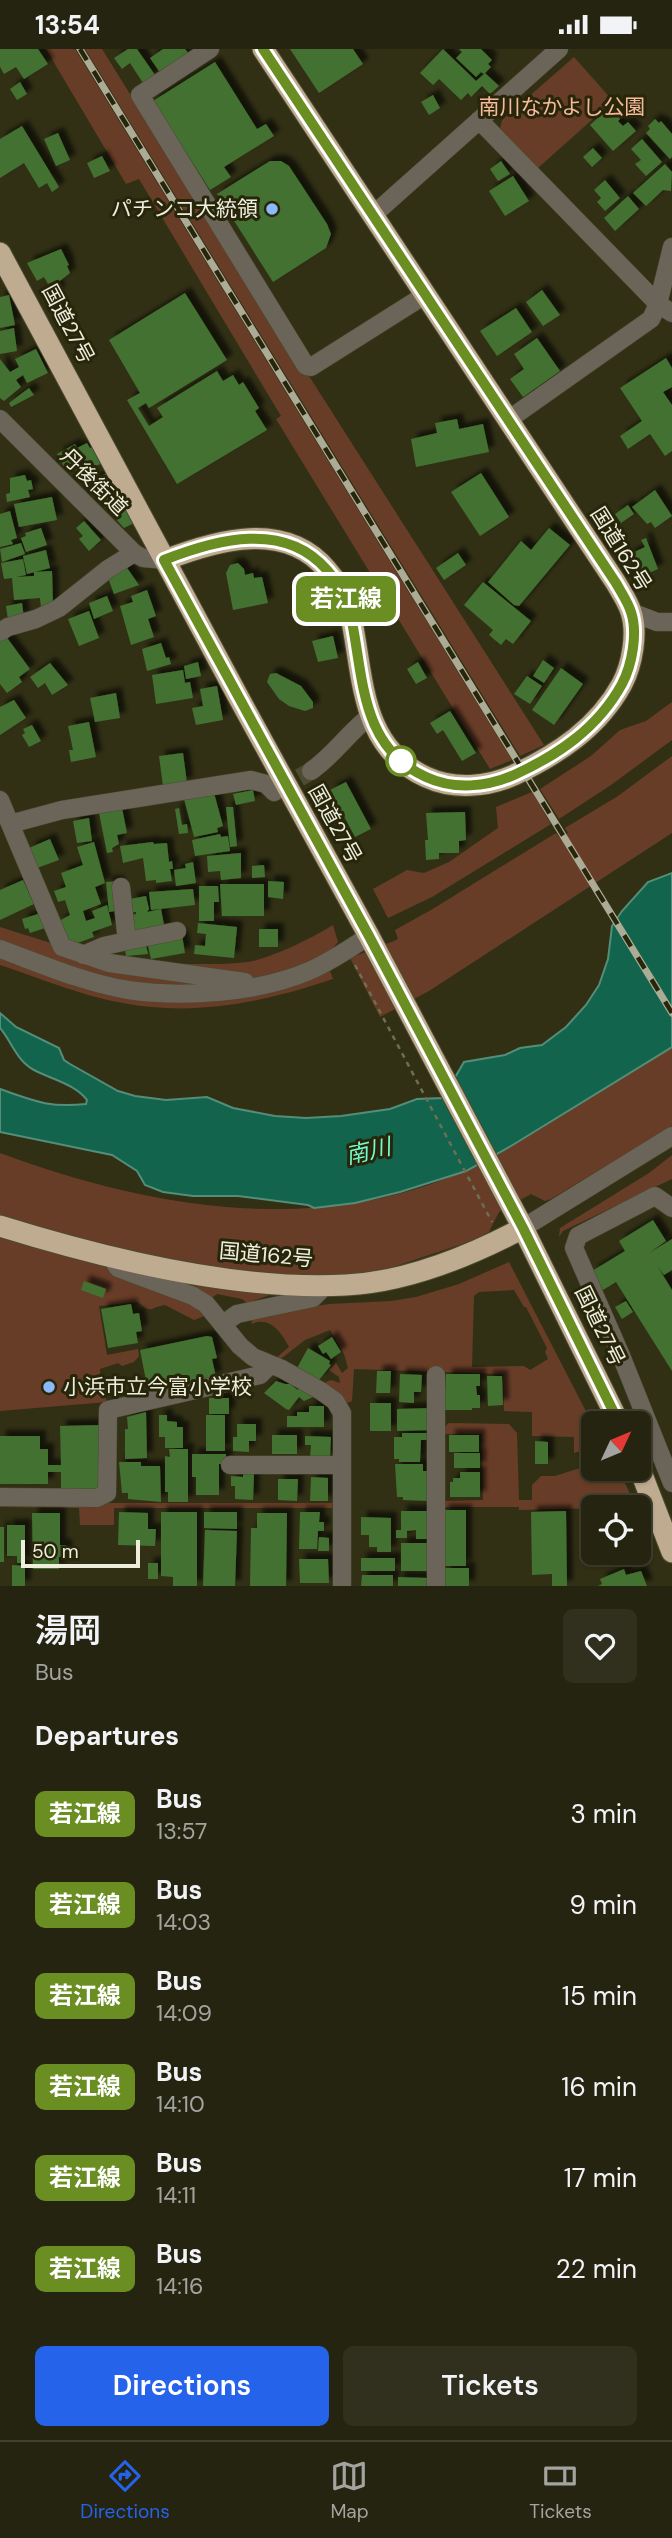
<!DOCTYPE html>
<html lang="en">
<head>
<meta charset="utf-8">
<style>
  body { margin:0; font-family:"DM Sans","Noto Sans JP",sans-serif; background:#31301e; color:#f1f3f6; height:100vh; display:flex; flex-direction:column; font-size:26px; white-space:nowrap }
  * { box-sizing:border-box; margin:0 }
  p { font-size:23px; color:#a3a49f }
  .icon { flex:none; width:38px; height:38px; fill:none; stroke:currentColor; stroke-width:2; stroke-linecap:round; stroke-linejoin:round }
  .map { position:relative; height:1537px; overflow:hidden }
  .panel { display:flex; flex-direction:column; background:#252410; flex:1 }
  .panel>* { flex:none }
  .badge { padding:0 14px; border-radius:10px; font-size:24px; line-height:46px }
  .needle { width:46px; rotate:46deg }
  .controls { position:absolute; left:581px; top:1362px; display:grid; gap:14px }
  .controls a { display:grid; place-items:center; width:70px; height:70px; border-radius:10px; background:#252410; box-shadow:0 2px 5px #0004,0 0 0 2px #424130; font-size:35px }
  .scale { position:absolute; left:21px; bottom:18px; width:119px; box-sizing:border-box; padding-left:7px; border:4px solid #eed; border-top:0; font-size:19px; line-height:24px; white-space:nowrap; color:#eed; -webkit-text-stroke:5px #27260b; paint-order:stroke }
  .map>.badge { position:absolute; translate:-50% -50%; box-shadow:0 0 0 4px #fff }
  h2 { padding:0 35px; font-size:26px; line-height:63px }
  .round { display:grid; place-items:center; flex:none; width:74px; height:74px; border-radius:10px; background:#31301e }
  .head { display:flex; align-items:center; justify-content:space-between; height:119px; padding:0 35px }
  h1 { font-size:33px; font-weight:600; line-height:52px }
  .action { display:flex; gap:14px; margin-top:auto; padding:14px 35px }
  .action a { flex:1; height:80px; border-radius:10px; background:#2563eb; color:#fff; font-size:28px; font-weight:600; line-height:80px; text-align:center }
  .action a+a { background:#31301e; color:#f1f3f6 }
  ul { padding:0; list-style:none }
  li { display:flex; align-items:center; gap:21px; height:91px; padding:0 35px }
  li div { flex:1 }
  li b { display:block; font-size:26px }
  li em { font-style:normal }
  li .badge { min-width:77px; font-weight:700; text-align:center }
  .status { display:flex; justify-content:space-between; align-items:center; height:49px; padding:0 35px; background:#252410; direction:ltr }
  .status svg { height:19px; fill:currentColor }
  .menu { display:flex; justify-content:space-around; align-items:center; height:98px; border-top:2px solid #424130; background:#252410; font-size:19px; color:#a3a49f }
  .menu a { display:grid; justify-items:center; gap:4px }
  .menu .selected { color:#2563eb }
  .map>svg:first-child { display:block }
  .green { fill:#683d27; fill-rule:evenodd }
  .water { fill:#12644c; stroke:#548d78; stroke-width:2 }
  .building { fill:#437131; filter:url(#shadow) }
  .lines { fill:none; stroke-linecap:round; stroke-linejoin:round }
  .minor-tunnel { stroke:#4d4c33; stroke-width:18; stroke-dasharray:18 9; stroke-linecap:butt }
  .minor-casing { stroke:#4b4b31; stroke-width:19 }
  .highway-casing { stroke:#4b4b31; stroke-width:23 }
  .path { stroke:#6e6d55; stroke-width:2.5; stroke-dasharray:5 5; stroke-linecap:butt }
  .minor { stroke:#6b6459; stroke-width:18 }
  .highway { stroke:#beab90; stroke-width:21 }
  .rail-casing { stroke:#abab96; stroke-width:7 }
  .rail { stroke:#27260b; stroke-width:4.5; stroke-dasharray:13; stroke-linecap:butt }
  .line-casing { stroke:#fff; stroke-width:16 }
  .line { stroke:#6b8e23; stroke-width:10 }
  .poi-dot { fill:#8cb9fc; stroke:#27260b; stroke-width:2.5 }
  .stop-dot { fill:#fff; stroke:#6b8e23; stroke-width:3.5 }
  .labels { text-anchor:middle; stroke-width:6; stroke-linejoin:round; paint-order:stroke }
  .park-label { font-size:21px; fill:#f6b99b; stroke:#27260b }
  .poi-label { font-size:21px; fill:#eed; stroke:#27260b; text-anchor:end }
  .street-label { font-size:21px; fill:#eed; stroke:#27260b }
  .water-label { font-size:23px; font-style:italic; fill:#73f9ca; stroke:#27260b }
</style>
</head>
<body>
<div class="status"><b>13:54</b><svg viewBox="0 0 49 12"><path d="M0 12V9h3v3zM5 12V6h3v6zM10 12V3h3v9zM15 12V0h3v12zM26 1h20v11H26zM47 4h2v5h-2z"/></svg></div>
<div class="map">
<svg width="672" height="1537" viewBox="0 0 672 1537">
  <defs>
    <filter id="shadow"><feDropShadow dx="6" dy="-6" stdDeviation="2" flood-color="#0009"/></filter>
  </defs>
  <rect width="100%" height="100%" fill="#313015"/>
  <path class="green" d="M46 0H75L512 711 490 720 276 370 281 367 139 130 126 135Z
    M85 0H102L304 325 309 327 544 696 520 707Z
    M574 8 613 52 538 119 500 80 502 71Z
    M672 653V691L611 736 559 770 540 740 591 707 620 681 646 672Z
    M672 707V784L429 942 380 968 350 909 394 892 398 890 395 881 431 861 556 784 560 789 568 784 565 779 618 747Z
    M532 743 551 775 432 848 388 869 373 840 407 821 424 824 449 813 498 779 496 758Z
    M333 876 338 893 324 909 313 914 258 929 143 914C178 914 213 917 248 913 272 909 312 889 333 876Z
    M0 878 54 895 232 935 164 938 100 929 0 895Z
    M0 907 126 946 329 919 333 930C265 953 195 968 123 954 81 947 40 929 0 916Z
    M672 998V1077L551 1150 545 1152 531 1145 499 1163 489 1183 474 1191 390 1219 370 1224 328 1228 249 1223 145 1207 0 1169V1104C143 1157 306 1187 452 1127 486 1113 518 1092 549 1073 590 1048 631 1023 672 998Z
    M672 1106V1130L563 1182 559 1188 560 1179 649 1124Z
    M0 1185 81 1209 192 1251 207 1266 194 1271 165 1256C150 1258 152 1266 138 1253L99 1257 107 1306 138 1300 139 1307 134 1313 122 1317 118 1314 100 1320 101 1336 107 1353 0 1362Z
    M509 1213 593 1376V1398L574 1404V1388L532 1387V1363L504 1362 503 1325 354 1320 352 1352 347 1354 324 1338 326 1333 331 1331 340 1334 339 1328 329 1321 336 1314 342 1324 348 1319 344 1305 330 1281 305 1291 278 1312 276 1309 289 1298C281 1283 270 1267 251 1275L254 1267 329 1255 391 1252 416 1248 459 1235ZM514 1241 524 1258H526L547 1299 545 1303 548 1310 530 1321 524 1317 472 1318 474 1247 479 1243Z
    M160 1226 282 1242 247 1254 242 1250 217 1245 209 1251Z
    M449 1374 509 1375 517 1384 519 1451H532V1436L541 1427H555L593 1415V1419H618L636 1458 519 1461V1458H443V1452L483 1451 482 1385H442L441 1381Z
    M0 1454H333L332 1459H114V1476H80L79 1459 0 1458Z"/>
  <path class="water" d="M672 824V998L511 1097 466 1122 400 1143 355 1154 314 1159 308 1156 238 1147H193L163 1143 145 1136 137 1122 112 1106 0 1083V1040C34 1052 49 1059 86 1055L87 1051C75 1035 51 1030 34 1021 16 1011 12 993 0 979V964L16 978 59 999 64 1011 70 1015 118 1042 135 1047 166 1051 207 1048 233 1059 275 1067 306 1069 341 1067 390 1060 417 1050 443 1049 464 1013 505 1006 520 999 542 996 566 978 586 956 599 936 608 910 612 877 622 862 648 833Z"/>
  <path class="building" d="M0 0H38L48 15 24 30 16 18 4 25 0 18Z
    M128 0H137L155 26 143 34 130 14 122 20 114 9Z
    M163 0H185L189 5 161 25 150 9Z
    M290 0H353L363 15 319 44Z
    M443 0 476 32 484 25 481 23 476 28 456 9 462 3 459 0H481L492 11 488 15 491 18 485 24 499 37 490 45 482 37 471 48 468 44 461 51 439 30 433 36 420 24Z
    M215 13 257 80 266 75 274 87 224 118 231 128 210 141 153 52Z
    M20 33 27 45 17 51 10 40Z
    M433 46 440 59 429 66 421 53Z
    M611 57 621 69 618 72 623 77 628 73 636 82 613 102 590 76Z
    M655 70 659 74 661 72 672 85V108L670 110 646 84 650 80 648 77Z
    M22 77 59 138 52 143 47 134 39 139 24 114 0 129V90Z
    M58 84 70 111 56 117 44 90Z
    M642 90 662 113 646 127 635 115 641 111 631 100Z
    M593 99 602 109 592 118 583 108Z
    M102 107 110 122 94 129 87 114Z
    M270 112H281L289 117 327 175 331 185 326 199 273 233 217 145Z
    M501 112 510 125 498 132 490 120Z
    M665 115 672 123 671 142 663 141 646 157 633 144Z
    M513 127 529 152 505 167 489 142Z
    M605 131 620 149 605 162 597 153 601 149 594 141Z
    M628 147 639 160 615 182 604 169Z
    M61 200 69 216 67 217 70 224 56 235 55 232 48 235 44 228 37 232 27 214Z
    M56 235 60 242 45 250 41 243Z
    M542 241 560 266 543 277 526 253Z
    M185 244 227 311 149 359 146 354 138 359 149 377 163 368 157 359 217 322 223 332 233 326 239 336 243 333 259 359 255 362 267 381 177 435 127 351 140 344 109 291Z
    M9 246 15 276 0 279V248Z
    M516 259 532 283 497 307 480 282Z
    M14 279 17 302 0 305V282Z
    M537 289 560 322 523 348 510 330 524 320 514 305Z
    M36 300 48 324 27 334 23 326 16 331 21 338 4 352 0 349V310L10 323 19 318 15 310Z
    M666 309 672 319V338L663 343 672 356V402L665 407 650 385 628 400 620 387 642 372 620 339Z
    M29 339 34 346 11 358 9 354Z
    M457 370 459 380 483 375 489 403 416 418 411 390 437 384 435 374Z
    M87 394 90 399 93 398 102 414 79 426 74 416 66 421 57 405 75 395 77 399Z
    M107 424 134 474 124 479 106 459 91 432Z
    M481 424 509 468 480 487 451 443Z
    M25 426 27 432 31 431 33 440 28 441 30 448 7 453 6 445 10 444V429Z
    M655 441 672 467 655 479 651 473 647 475 632 458Z
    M52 448 57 471 19 478 14 455Z
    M628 456 634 465 621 474 615 465Z
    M10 462 17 489 11 491 13 495 0 498V465Z
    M84 472 101 491 89 502 79 490 83 487 76 479Z
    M41 479 47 496 26 503 21 489 26 487 25 484Z
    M549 479 570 496 519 557 514 556 488 533 521 492 531 501Z
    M646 489 658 520 638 529 628 506 645 498 641 491Z
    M21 494 25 505 2 513 0 500Z
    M46 501 50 519 27 525 23 507Z
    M458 504 466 516 444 531 436 519Z
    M23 510 26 526 16 528 34 527V523L52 522 53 557 41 559 40 549 14 551 12 529 4 530 1 514Z
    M238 514 244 520 245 526 253 524 254 529 262 528 268 554 233 561 226 524 230 516Z
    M125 516 139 536 114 545 107 526Z
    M483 533 531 572 513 595 506 590 501 596 489 586 493 581 464 556Z
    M147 541 156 567 148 570 154 588 131 596 120 557 133 553 131 547Z
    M107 547 113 562 94 570 89 554Z
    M22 554 24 569 8 571 6 557Z
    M325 560 326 565 323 566 325 573 314 577 312 570 317 569V566L306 569 305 566Z
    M89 562 99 589 79 597 68 570Z
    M5 586 30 620 19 628 22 633 7 644 0 635V590Z
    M333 587 338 609 318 613 312 592Z
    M161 594 166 609 169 608 171 615 147 622 142 600Z
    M543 611 554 619 544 634 533 627Z
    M198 613 201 627 186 630 184 617Z
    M418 613 427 629 416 635 407 620Z
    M50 614 68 636 52 646 45 634 38 639 30 628Z
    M561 619 583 635 554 676 532 661Z
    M183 621 185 634 190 633 193 649 156 655 152 626Z
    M276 624 301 637 313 653V659L305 662 289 657 279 650 267 633 270 625Z
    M527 627 542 637 530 655 514 645Z
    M217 637 223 671 196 676 192 659 203 657 200 640Z
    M116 644 120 669 95 673 90 649Z
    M14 651 26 669 0 686V658Z
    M450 662 476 704 462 712 443 681 437 685 430 674Z
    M89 673 96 708 71 713 69 701H73L68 677Z
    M32 676 41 692 29 698 22 686 25 684 23 680Z
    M183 704 187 734 163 737 159 707Z
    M346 733 371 780 355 788 330 741Z
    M253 741 255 752 236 756 233 745Z
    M214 744 223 777 217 779 218 783 194 788 183 746 191 745 192 749Z
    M226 758H233L237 797 230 798Z
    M122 759 127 784 117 786 119 795 112 799 113 803 107 804 99 764Z
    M179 759 182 776 187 775 188 784 179 785 175 760Z
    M465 763 466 791 459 792V804H439V810L426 811 425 791H428L426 764Z
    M89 769 92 792 77 794 73 772Z
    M220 785 221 788 228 787 230 802 195 807 192 791Z
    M50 790 59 811 37 819 29 799Z
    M94 793 105 834 95 838 101 855 83 862 86 872 95 869 92 862 107 856 112 876 92 883 94 888 72 896 67 894 59 872 70 866 65 851 58 853 54 842 66 838 61 824 83 816 77 798Z
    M153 793 154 795 167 794 169 813 172 812 173 820H170L172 832 156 834V831L146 832 143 809 123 814 120 797Z
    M241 804V829L221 831 220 822 208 823 207 807Z
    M193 813 196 834 176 837 174 821 186 819 185 815Z
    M264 816 265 828 252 829V817Z
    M23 831 34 855 0 871V841Z
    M118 832 121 861 109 863 106 833Z
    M268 832 284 833 283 850 268 848Z
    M220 835H264V867H222Z
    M199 837H218L219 853H214V872H199Z
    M193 840 195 856 151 861 149 843Z
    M146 847 149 860 147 863 161 860 165 881 134 888 132 866 136 865V863H133L130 850Z
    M41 864 45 879 30 884 28 879 25 880 22 870Z
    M198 874 237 878 234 909 194 905 195 896 205 897 206 885 197 884Z
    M259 880H278V898H259Z
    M182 886 185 904 151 910 147 892Z
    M145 892 148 905 126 907 124 896Z
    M653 1171 666 1192 649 1204 672 1190V1221L664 1226 658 1218 672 1241V1322L616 1233 603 1241 592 1222 625 1202 619 1192Z
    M84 1232 106 1240 103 1249 81 1241Z
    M626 1252 633 1263 622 1270 615 1258Z
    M131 1255 133 1265 139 1264 142 1282 136 1283 138 1294 108 1299 101 1260Z
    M207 1287 212 1288 217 1309 212 1310 216 1328 148 1342 140 1301Z
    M332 1288 341 1303 331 1310 326 1303 323 1305 318 1297Z
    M308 1299 330 1312 329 1315 331 1316 319 1331 297 1319Z
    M377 1322H391L390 1344H376Z
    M400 1325 422 1326 421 1343H414V1354L399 1353Z
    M446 1325H480V1337H476L477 1346H480V1359H472V1361H444Z
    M487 1327H502L503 1356 488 1357Z
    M276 1332 285 1335H290L298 1341 300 1338 313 1348 304 1352 299 1348 289 1361 286 1360 264 1344Z
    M209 1349H229V1365H209Z
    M370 1354H391V1382H370Z
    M309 1357H324V1378H287V1367H297V1363H309Z
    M433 1359V1381L397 1382V1360Z
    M146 1363 147 1409 125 1410V1380H128L127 1368Z
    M159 1366H167V1372L177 1373V1378H183V1399H165V1388H159Z
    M206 1366H225V1402H206Z
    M237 1375H256V1392H249V1403L233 1402V1388H237Z
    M100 1376 101 1440H61V1423H48V1435H0V1387H40V1400H48V1416H61L60 1377Z
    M402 1384H428V1391H421L420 1413H399V1410H394V1388H402Z
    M272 1386H297V1405H272Z
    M449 1386H479V1403H449Z
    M305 1387 331 1388 330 1409H310L311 1396H305Z
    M535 1392 548 1393V1415H535Z
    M169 1400H188V1453H168V1443H165V1407L170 1408Z
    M454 1404H480V1419H454Z
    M192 1405H226V1415H219V1446H196V1428H192Z
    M119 1413H141V1417H160L161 1453 128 1450V1444H122Z
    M395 1415H423V1422H429L430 1452 403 1451V1448H397Z
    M460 1423H480V1448H450V1433H453V1429H460Z
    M243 1425H254L253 1451 235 1450V1437H231V1427L243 1428Z
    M311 1428 328 1429V1452H310Z
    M278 1430H298L297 1452 278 1451Z
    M443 1461H466V1517H442Z
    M401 1462H431V1490H416V1481L407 1482V1489H396V1481H401Z
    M566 1462 567 1537H552V1525L532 1526 531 1463Z
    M119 1463 148 1464V1480H156L155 1497 118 1496Z
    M161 1463H197V1537H173V1528L161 1527Z
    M204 1463H237V1480L204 1479Z
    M300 1463H320L319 1473H324V1482H318L317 1500H299Z
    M32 1464H60V1496H66V1508H59V1520H33Z
    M257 1464H287L286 1537H250L251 1479H257Z
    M361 1468 391 1469V1503H377V1498H369V1486H361Z
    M7 1476H25V1514H17V1507H7Z
    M0 1478H4V1513H0Z
    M205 1481 237 1482 235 1537H203Z
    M319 1488 329 1489V1502H318Z
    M401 1494H427V1522H401Z
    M361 1509H395V1522H361Z
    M299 1510H328L329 1534H300Z
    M148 1514H158V1530H148Z
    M12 1516 25 1517V1537H12Z
    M445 1519H469V1537H444Z
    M624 1520 626 1526 641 1522 647 1537H598L602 1535 600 1530Z
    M362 1526H393V1537H361Z
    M398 1528 427 1529V1537H398Z"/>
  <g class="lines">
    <path class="minor-tunnel" d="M276 742 311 722"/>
    <g class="minor-casing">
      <path id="minor" d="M210 0 140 46 306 317 311 318 425 246
        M479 71 658 255 672 264
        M372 167 559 0
        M0 370 134 504 143 509 165 511
        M508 371 651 270 658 255 672 198
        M631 563 657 573H672
        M0 583 8 578 36 570 59 559 108 520 134 504
        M311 722C334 706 348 684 370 667
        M0 751 62 898 109 914 245 933
        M10 775 62 761 251 731 266 735 274 743 276 742
        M127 892 177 882
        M0 900C41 915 85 934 128 941 183 949 258 944 309 922 330 913 349 900 369 887
        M83 906 104 897 127 892 121 838
        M672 1159 655 1147 578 1187 574 1199 620 1304 672 1434
        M523 1179 672 1087
        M111 1208 118 1219 193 1247 206 1255 240 1297 253 1308 282 1320 321 1342 335 1352 342 1364V1537
        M223 1275 237 1265 313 1249 326 1236
        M436 1326V1537
        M230 1416H342
        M0 1448 97 1449 107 1444 108 1361 260 1326 270 1316"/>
    </g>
    <g class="highway-casing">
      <path id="highway" d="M0 204 240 651 369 887 523 1179 619 1374
        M165 511C217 491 285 471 327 521 338 533 346 547 350 563 364 624 358 697 426 728 454 741 487 738 514 726 558 705 598 679 622 635 632 616 638 584 631 563 628 553 621 543 616 534L263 0
        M0 1177C103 1209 238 1242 346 1236 408 1233 470 1207 523 1179
        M639 1418 672 1503"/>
    </g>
    <path class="path" d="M355 916 492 1173"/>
    <use href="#minor" class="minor"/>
    <use href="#highway" class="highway"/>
    <g class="rail-casing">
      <path id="rail" d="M80 0 672 964"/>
    </g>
    <use href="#rail" class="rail"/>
  </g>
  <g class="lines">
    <g class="line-casing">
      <path id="line" d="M263 0 616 534C621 543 628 553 631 563 638 584 632 616 622 635 598 679 558 706 514 726 487 738 454 741 426 728 358 697 364 624 350 563 346 547 338 533 327 521 285 472 217 490 164 511L369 887 523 1179 619 1374"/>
    </g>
    <use href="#line" class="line"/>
  </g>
  <g class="poi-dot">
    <circle cx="272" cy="160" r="7"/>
    <circle cx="49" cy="1338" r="7"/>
  </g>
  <circle class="stop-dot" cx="401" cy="712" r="14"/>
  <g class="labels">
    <g class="park-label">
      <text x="562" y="65">南川なかよし公園</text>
    </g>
    <g class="poi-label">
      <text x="258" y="167">パチンコ大統領</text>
      <text x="63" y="1345" text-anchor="start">小浜市立今富小学校</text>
    </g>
    <g class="street-label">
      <text transform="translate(68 275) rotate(62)" y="7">国道27号</text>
      <text transform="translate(94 433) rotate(45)" y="7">丹後街道</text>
      <text transform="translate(621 500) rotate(58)" y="7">国道162号</text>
      <text transform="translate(335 775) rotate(61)" y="7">国道27号</text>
      <text transform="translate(266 1206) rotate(5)" y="7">国道162号</text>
      <text transform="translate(600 1277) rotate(64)" y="7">国道27号</text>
    </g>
    <g class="water-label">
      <text transform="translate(368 1102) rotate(-13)" y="8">南川</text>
    </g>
  </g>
</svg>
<div class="controls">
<a><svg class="needle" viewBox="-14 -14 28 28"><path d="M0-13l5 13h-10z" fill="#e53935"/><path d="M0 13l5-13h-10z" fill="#a3a49f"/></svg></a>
<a><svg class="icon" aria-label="locate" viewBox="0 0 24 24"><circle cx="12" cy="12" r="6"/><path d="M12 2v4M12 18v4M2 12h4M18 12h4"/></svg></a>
</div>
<div class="scale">50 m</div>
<b class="badge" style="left:346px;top:550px;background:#6b8e23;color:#fff">若江線</b>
</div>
<section class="panel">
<div class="head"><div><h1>湯岡</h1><p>Bus</p></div><a class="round"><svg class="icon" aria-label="heart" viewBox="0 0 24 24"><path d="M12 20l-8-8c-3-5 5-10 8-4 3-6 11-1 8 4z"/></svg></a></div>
<h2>Departures</h2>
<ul>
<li><span class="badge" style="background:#6b8e23;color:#fff">若江線</span><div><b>Bus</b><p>13:57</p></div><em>3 min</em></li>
<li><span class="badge" style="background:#6b8e23;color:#fff">若江線</span><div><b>Bus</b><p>14:03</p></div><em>9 min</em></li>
<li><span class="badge" style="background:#6b8e23;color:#fff">若江線</span><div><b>Bus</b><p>14:09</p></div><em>15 min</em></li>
<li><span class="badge" style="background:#6b8e23;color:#fff">若江線</span><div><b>Bus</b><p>14:10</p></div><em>16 min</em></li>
<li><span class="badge" style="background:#6b8e23;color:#fff">若江線</span><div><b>Bus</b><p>14:11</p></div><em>17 min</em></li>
<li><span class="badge" style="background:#6b8e23;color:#fff">若江線</span><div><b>Bus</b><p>14:16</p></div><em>22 min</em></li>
</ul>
<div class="action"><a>Directions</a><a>Tickets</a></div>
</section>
<nav class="menu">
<a class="selected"><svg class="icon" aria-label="directions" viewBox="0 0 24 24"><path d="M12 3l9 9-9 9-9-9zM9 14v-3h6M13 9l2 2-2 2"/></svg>Directions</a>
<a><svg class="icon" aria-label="map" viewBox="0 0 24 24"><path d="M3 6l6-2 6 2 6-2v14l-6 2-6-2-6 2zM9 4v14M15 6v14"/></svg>Map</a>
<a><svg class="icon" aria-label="tickets" viewBox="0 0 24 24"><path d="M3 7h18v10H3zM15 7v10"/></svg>Tickets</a>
</nav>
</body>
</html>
